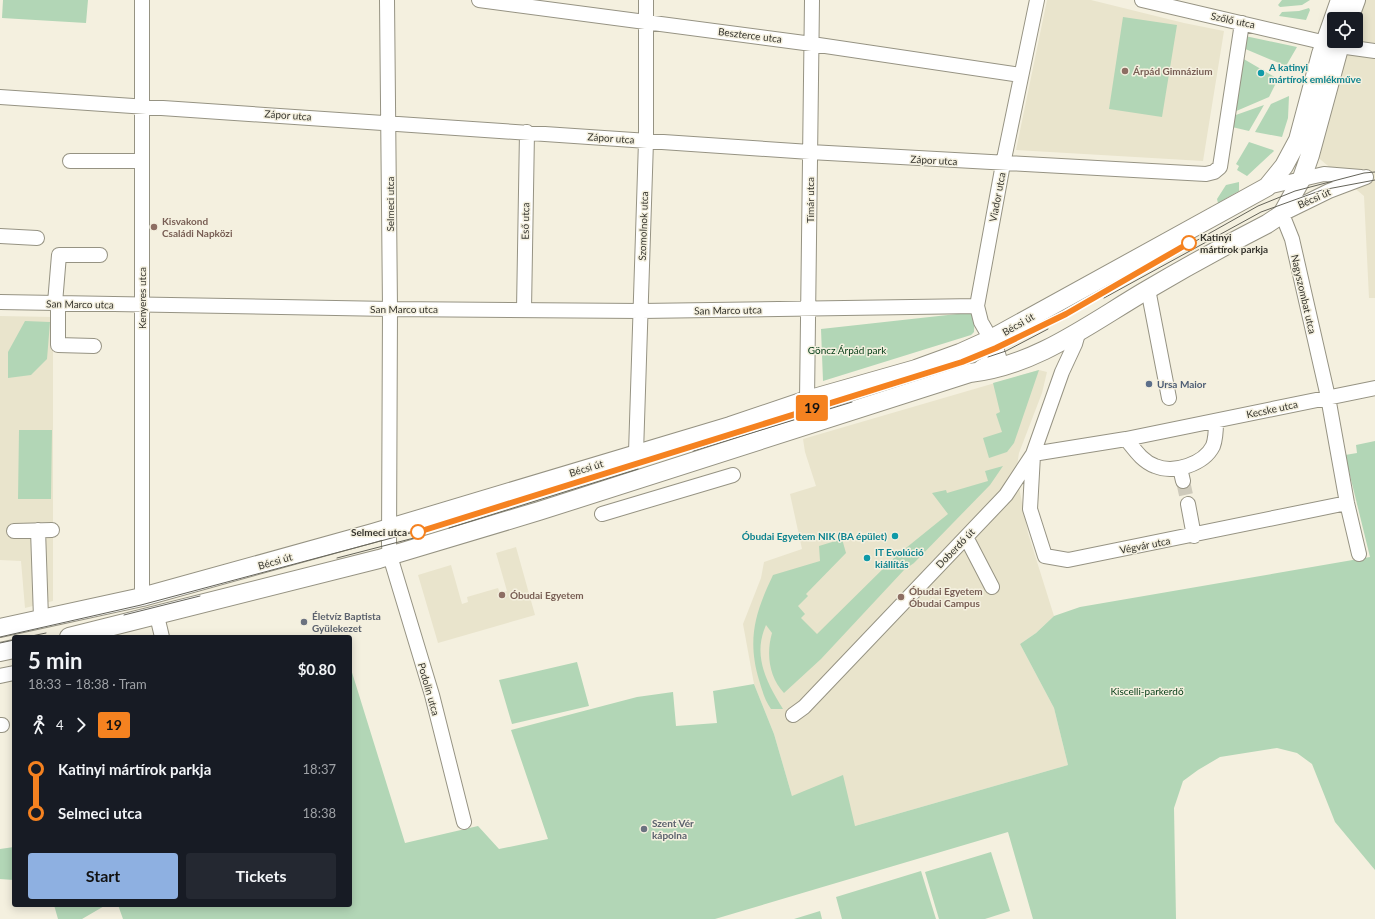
<!DOCTYPE html>
<html lang="en">
<head>
<meta charset="utf-8">
<style>
  body { margin:0; font-family:Lato,sans-serif; background:#242831; color:#f1f3f6; height:100vh; display:flex; flex-direction:column; font-size:15px; white-space:nowrap }
  * { box-sizing:border-box; margin:0 }
  p { font-size:13px; color:#9ea1a6 }
  .icon { flex:none; width:22px; height:22px; fill:none; stroke:currentColor; stroke-width:2; stroke-linecap:round; stroke-linejoin:round }
  .map { position:relative; flex:1; overflow:hidden }
  .details { position:absolute; left:12px; top:635px; width:340px; height:272px; display:flex; flex-direction:column; background:#171b24; border-radius:4px; box-shadow:0 2px 10px #0003 }
  .details>* { flex:none }
  .badge { padding:0 8px; border-radius:3px; font-size:14px; line-height:26px }
  .buttons { position:absolute; left:1327px; top:12px; display:grid; gap:8px }
  .buttons a { display:grid; place-items:center; width:36px; height:36px; border-radius:4px; background:#171b24; box-shadow:0 2px 10px #0003; font-size:20px }
  .map>.badge { position:absolute; translate:-50% -50%; box-shadow:0 0 0 2px #fff }
  .legs { display:flex; align-items:center; gap:6px; height:44px; padding:0 16px; font-size:13px }
  .legs p { margin-inline-start:auto }
  .overview { display:flex; align-items:center; justify-content:space-between; height:68px; padding:0 16px }
  h1 { font-size:22px; font-weight:700; line-height:30px }
  .action { display:flex; gap:8px; margin-top:auto; padding:8px 16px }
  .action a { flex:1; height:46px; border-radius:4px; background:#8eb0e1; color:#111; font-size:16px; font-weight:700; line-height:46px; text-align:center }
  .action a+a { background:#242831; color:#f1f3f6 }
  ul { padding:0 16px; list-style:none }
  li { display:flex; align-items:center; gap:14px; height:44px; font-size:15px }
  li i { display:grid; place-items:center; width:6px; height:100%; margin:0 5px; background:currentColor }
  li i::after { content:''; width:10px; height:10px; margin:-5px; border:3px solid; border-radius:50%; background:#171b24 }
  li p { margin-inline-start:auto }
  li:first-child i { background:linear-gradient(#0000 50%,currentColor 0) }
  li:last-child i { background:linear-gradient(currentColor 50%,#0000 0) }
  .map>svg:first-child { display:block }
  .built { fill:#e9e4cc }
  .green { fill:#b2d6b6 }
  .lines { fill:none; stroke-linecap:round; stroke-linejoin:round }
  .minor-tunnel { stroke:#cecabb; stroke-width:14; stroke-dasharray:14 7; stroke-linecap:butt }
  .minor-casing { stroke:#969383; stroke-width:16 }
  .major-casing { stroke:#969383; stroke-width:20 }
  .minor { stroke:#fff; stroke-width:14 }
  .major { stroke:#fff; stroke-width:18 }
  .tram { stroke:#65645a; stroke-width:1 }
  .line-1-casing { stroke:#fff; stroke-width:9 }
  .line-1 { stroke:#f58220; stroke-width:6 }
  .education-dot { fill:#8d6e63; stroke:#f4f0df; stroke-width:1.5 }
  .culture-dot { fill:#0f9aa8; stroke:#f4f0df; stroke-width:1.5 }
  .stop-1-dot { fill:#fff; stroke:#f58220; stroke-width:2 }
  .service-dot { fill:#5c6f8a; stroke:#f4f0df; stroke-width:1.5 }
  .worship-dot { fill:#6b7280; stroke:#f4f0df; stroke-width:1.5 }
  .labels { text-anchor:middle; stroke-width:3; stroke-linejoin:round; paint-order:stroke }
  .street-label { font-size:10px; fill:#35342d; stroke:#f4f0df }
  .culture-label { font-size:10px; font-weight:bold; fill:#0d838f; stroke:#f4f0df; text-anchor:start }
  .education-label { font-size:10px; font-weight:bold; fill:#785e54; stroke:#f4f0df; text-anchor:start }
  .stop-label { font-size:10px; font-weight:bold; fill:#35342d; stroke:#f4f0df; text-anchor:start }
  .park-label { font-size:10px; fill:#003a13; stroke:#f4f0df }
  .service-label { font-size:10px; font-weight:bold; fill:#4e5e75; stroke:#f4f0df; text-anchor:start }
  .worship-label { font-size:10px; font-weight:bold; fill:#5b616d; stroke:#f4f0df; text-anchor:start }
</style>
</head>
<body>
<div class="map">
<svg width="1375" height="919" viewBox="0 0 1375 919">
  <rect width="100%" height="100%" fill="#f4f0df"/>
  <path class="built" d="M1047 0H1091L1184 23 1224 31 1203 161 1016 150Z
    M1363 0H1375V298H1369L1364 196 1315 155 1349 41H1356V20Z
    M0 316 53 317V601L25 608 21 561 0 560Z
    M1039 370 1047 372 1042 393 1019 453 1016 472 1028 533 1054 616 1036 633 1020 644 1054 708 1068 765 855 826 792 796 774 734 754 684 743 624 761 578 764 562 802 549 790 494 816 486 805 452 803 439Z
    M516 547 535 615 438 643 418 575 451 565 462 604 468 602 467 597 498 588 500 593 507 591 496 553Z"/>
  <path class="green" d="M3 0H88L86 23 2 18Z
    M1282 0H1310L1302 5 1280 7 1278 5Z
    M1309 8 1310 10 1306 20 1279 16 1282 12 1299 11Z
    M1123 17 1177 25 1162 117 1109 109Z
    M1245 36 1297 47 1286 66 1243 48Z
    M1242 58 1278 79 1269 97 1234 112Z
    M1289 96 1288 118 1282 137 1255 132 1271 104Z
    M1264 105 1249 131 1232 127 1233 116Z
    M1249 142 1273 150 1274 151 1247 176 1237 170 1239 166 1236 164Z
    M1239 182V191L1218 203 1217 199 1226 185Z
    M975 312 974 332 971 335 823 381 821 329Z
    M25 321 50 322 47 359 31 375 8 378V352Z
    M1039 370 1014 443 1007 452 989 458 983 438 1002 432 996 414 1000 412 993 383Z
    M19 430H52L51 499H18Z
    M1375 441V870L1335 822 1312 764 1297 753 1277 748 1220 757 1198 770 1183 781 1174 808 1176 919H1033L1008 832 715 919H123L118 905H350V666L405 843 478 826 499 849 548 839 511 730 637 697 673 692 676 726 717 723 713 691 754 684 774 734 792 796 843 775 855 826 1068 765 1054 708 1020 644 1036 633 1054 616 1080 607 1370 557 1345 455 1357 453 1356 445Z
    M1003 466 990 485 914 563 904 570 821 659 784 693C769 677 766 654 772 633L766 625C752 656 767 683 783 709H771C765 701 762 690 759 680 747 639 755 613 773 575L820 561 819 546 842 539 846 553 806 594 808 596 798 606 805 614 801 618 817 634 896 556 948 514 932 493 946 490 947 493 988 481 985 471Z
    M577 662 589 706 512 724 499 680Z
    M14 847V880L0 879V849Z
    M991 852 1010 911 985 919H939L925 872Z
    M921 871 936 919H842L836 897Z
    M54 905H106L82 919H58Z
    M820 911 822 919H794Z"/>
  <g class="lines">
    <path class="minor-tunnel" d="M1183 481 1188 504"/>
    <g class="minor-casing">
      <path id="minor" d="M387 0 390 309 389 545 390 556 432 695 464 822
        M479 0 812 44 1021 75
        M1142 0 1339 46 1375 51
        M0 97 810 152 1206 174 1214 172 1220 167 1242 23
        M70 161H142
        M1267 187 1324 174 1361 177
        M0 236 37 238
        M1148 289 1169 398
        M0 302 390 309 641 311 977 306
        M55 303 59 255H100
        M58 303V345L94 346
        M524 310 527 132
        M981 367 999 357 996 348 981 322 977 306 1003 164 1037 0
        M807 400 812 0
        M1126 439C1135 450 1142 461 1155 466 1174 474 1204 464 1213 446 1216 438 1216 429 1216 421
        M636 453 646 141V0
        M1033 454 1126 439 1375 388
        M1033 455 1030 509 1045 556 1068 560 1347 503
        M1180 468 1183 481
        M1188 504 1194 536
        M602 514 733 475
        M38 530 41 618
        M14 531 52 530
        M966 537 992 587
        M1359 554 1347 503 1328 397 1292 239 1282 214 1329 191 1366 177
        M142 597V0
        M157 616 162 637
        M0 676 14 673
        M793 715 804 707 1006 495 1033 454 1062 372 1075 344 1079 330
        M0 725H2"/>
    </g>
    <g class="major-casing">
      <path id="major" d="M1349 19 1356 0
        M0 628 142 597 373 533 730 426 807 400 916 369 960 353 991 339 1267 187 1284 166 1298 140 1321 54 1340 0
        M69 637 379 559 539 511 970 373C1036 366 1092 322 1147 290 1186 267 1226 245 1267 224L1282 214 1302 178 1310 155 1341 41
        M0 652 14 649"/>
    </g>
    <use href="#minor" class="minor"/>
    <use href="#major" class="major"/>
    <path class="tram" d="M1104 298 1261 212 1322 190 1375 180
      M988 357 1006 351 1048 329
      M693 451 852 402
      M449 528 638 469
      M337 558 414 538
      M124 615 200 596
      M0 637 141 605 418 531 962 362 1005 344 1066 314 1258 206 1295 191 1364 173 1375 172
      M27 637 46 633
      M0 643 14 640"/>
  </g>
  <g class="lines">
    <g class="line-1-casing">
      <path id="line-1" d="M418 532 962 362 996 348 1066 314 1189 243"/>
    </g>
    <use href="#line-1" class="line-1"/>
  </g>
  <g class="education-dot">
    <circle cx="1125" cy="71" r="4"/>
    <circle cx="154" cy="227" r="4"/>
    <circle cx="502" cy="595" r="4"/>
    <circle cx="901" cy="597" r="4"/>
  </g>
  <g class="culture-dot">
    <circle cx="1261" cy="73" r="4"/>
    <circle cx="895" cy="536" r="4"/>
    <circle cx="867" cy="558" r="4"/>
  </g>
  <g class="stop-1-dot">
    <circle cx="1189" cy="243" r="7"/>
    <circle cx="418" cy="532" r="7"/>
  </g>
  <circle class="service-dot" cx="1149" cy="384" r="4"/>
  <g class="worship-dot">
    <circle cx="304" cy="622" r="4"/>
    <circle cx="644" cy="829" r="4"/>
  </g>
  <g class="labels">
    <g class="street-label">
      <text transform="translate(1233 20) rotate(12)" y="4">Szőlő utca</text>
      <text transform="translate(750 35) rotate(7)" y="4">Beszterce utca</text>
      <text transform="translate(288 115) rotate(4)" y="4">Zápor utca</text>
      <text transform="translate(611 138) rotate(4)" y="4">Zápor utca</text>
      <text transform="translate(934 160) rotate(3)" y="4">Zápor utca</text>
      <text transform="translate(997 197) rotate(-79)" y="4">Viador utca</text>
      <text transform="translate(1314 198) rotate(-24)" y="4">Bécsi út</text>
      <text transform="translate(810 200) rotate(-90)" y="4">Tímár utca</text>
      <text transform="translate(390 204) rotate(-90)" y="4">Selmeci utca</text>
      <text transform="translate(525 221) rotate(-89)" y="4">Eső utca</text>
      <text transform="translate(643 226) rotate(-88)" y="4">Szomolnok utca</text>
      <text transform="translate(1304 294) rotate(77)" y="4">Nagyszombat utca</text>
      <text transform="translate(142 298) rotate(-90)" y="4">Kenyeres utca</text>
      <text transform="translate(80 304) rotate(1)" y="4">San Marco utca</text>
      <text x="404" y="313">San Marco utca</text>
      <text transform="translate(728 310) rotate(-1)" y="4">San Marco utca</text>
      <text transform="translate(1018 324) rotate(-30)" y="4">Bécsi út</text>
      <text transform="translate(1272 409) rotate(-12)" y="4">Kecske utca</text>
      <text transform="translate(586 468) rotate(-17)" y="4">Bécsi út</text>
      <text transform="translate(1145 545) rotate(-11)" y="4">Végvár utca</text>
      <text transform="translate(955 548) rotate(-46)" y="4">Doberdó út</text>
      <text transform="translate(275 561) rotate(-16)" y="4">Bécsi út</text>
      <text transform="translate(429 689) rotate(74)" y="4">Podolin utca</text>
    </g>
    <g class="culture-label">
      <text x="1269" y="71">A katinyi<tspan x="1269" dy="12">mártírok emlékműve</tspan></text>
      <text x="887" y="540" text-anchor="end">Óbudai Egyetem NIK (BA épület)</text>
      <text x="875" y="556">IT Evolúció<tspan x="875" dy="12">kiállítás</tspan></text>
    </g>
    <g class="education-label">
      <text x="1133" y="75">Árpád Gimnázium</text>
      <text x="162" y="225">Kisvakond<tspan x="162" dy="12">Családi Napközi</tspan></text>
      <text x="909" y="595">Óbudai Egyetem<tspan x="909" dy="12">Óbudai Campus</tspan></text>
      <text x="510" y="599">Óbudai Egyetem</text>
    </g>
    <g class="stop-label">
      <text x="1200" y="241">Katinyi<tspan x="1200" dy="12">mártírok parkja</tspan></text>
      <text x="407" y="536" text-anchor="end">Selmeci utca</text>
    </g>
    <g class="park-label">
      <text x="847" y="354">Göncz Árpád park</text>
      <text x="1147" y="695">Kiscelli-parkerdő</text>
    </g>
    <g class="service-label">
      <text x="1157" y="388">Ursa Maior</text>
    </g>
    <g class="worship-label">
      <text x="312" y="620">Életvíz Baptista<tspan x="312" dy="12">Gyülekezet</tspan></text>
      <text x="652" y="827">Szent Vér<tspan x="652" dy="12">kápolna</tspan></text>
    </g>
  </g>
</svg>
<div class="buttons">
<a><svg class="icon" aria-label="locate" viewBox="0 0 24 24"><circle cx="12" cy="12" r="6"/><path d="M12 2v4M12 18v4M2 12h4M18 12h4"/></svg></a>
</div>
<b class="badge" style="left:812px;top:408px;background:#f58220;color:#111">19</b>
<section class="details">
<div class="overview"><div><h1>5 min</h1><p>18:33 – 18:38 · Tram</p></div><b>$0.80</b></div>
<div class="legs"><svg class="icon" aria-label="walk" viewBox="0 0 24 24"><circle cx="13" cy="4" r="2"/><path d="M13 8l-2 6 4 7M11 14l-3 7M7 12l3-4h3l4 4"/></svg>4<svg class="icon" aria-label="forward" viewBox="0 0 24 24"><path d="M9 5l7 7-7 7"/></svg><b class="badge" style="background:#f58220;color:#111">19</b></div>
<ul>
<li><i style="color:#f58220"></i><b>Katinyi mártírok parkja</b><p>18:37</p></li>
<li><i style="color:#f58220"></i><b>Selmeci utca</b><p>18:38</p></li>
</ul>
<div class="action"><a>Start</a><a>Tickets</a></div>
</section>
</div>
</body>
</html>
